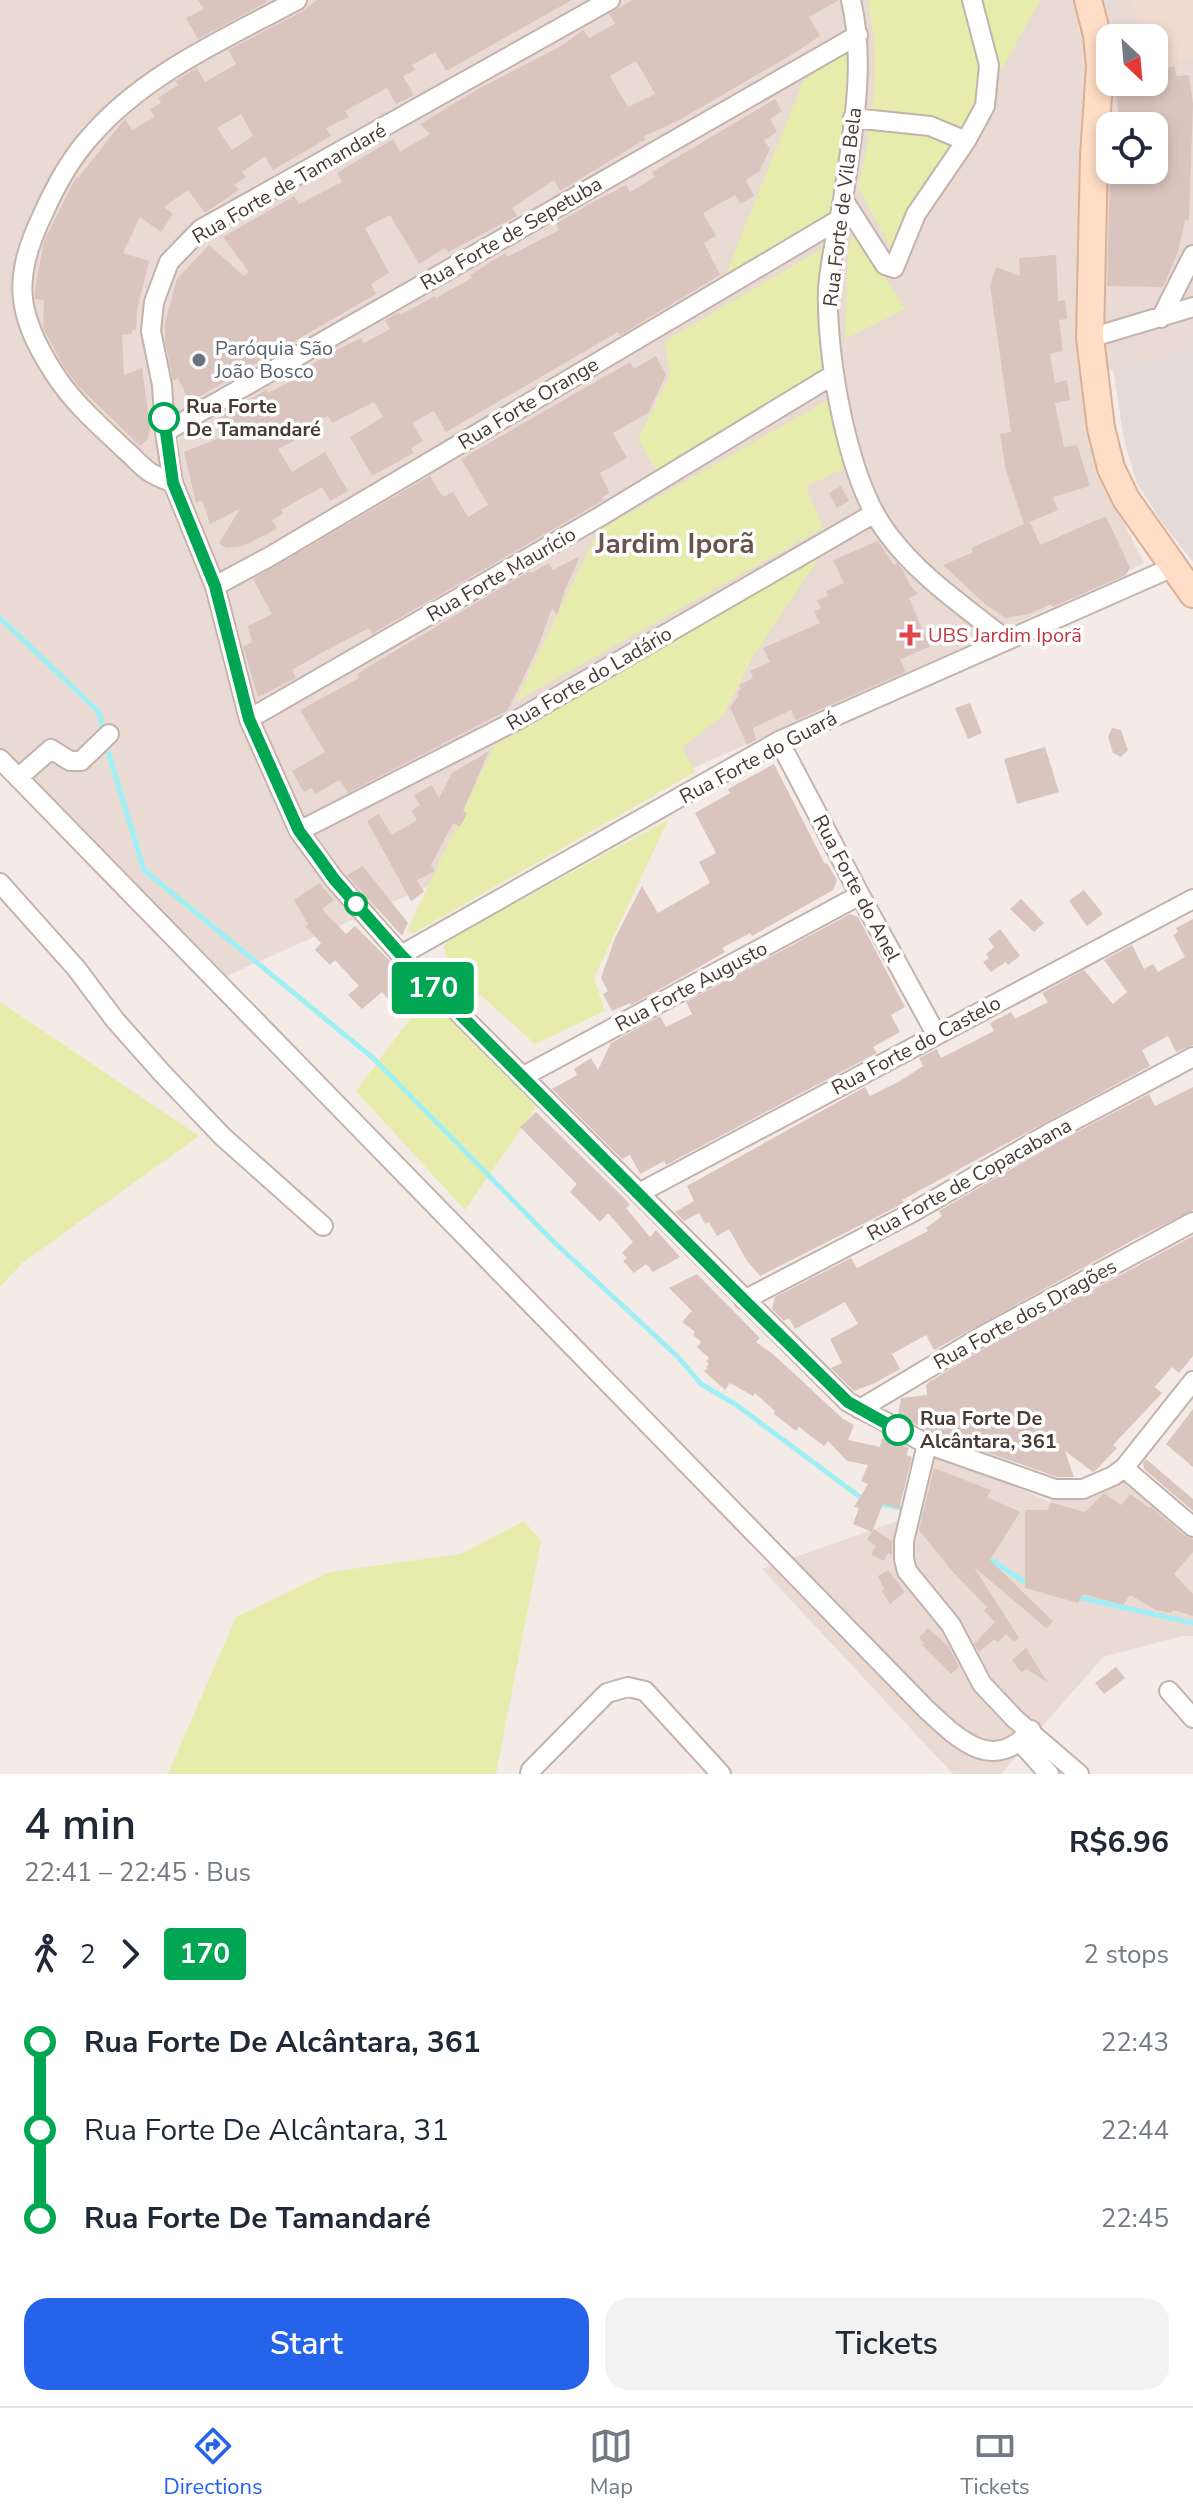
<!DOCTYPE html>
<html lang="en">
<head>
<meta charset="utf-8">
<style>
  body { margin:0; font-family:"Nunito Sans",sans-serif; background:#f2f2f3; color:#1f2937; height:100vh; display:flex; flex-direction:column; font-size:30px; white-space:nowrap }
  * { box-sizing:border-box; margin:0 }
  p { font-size:26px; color:#747a83 }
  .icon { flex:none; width:44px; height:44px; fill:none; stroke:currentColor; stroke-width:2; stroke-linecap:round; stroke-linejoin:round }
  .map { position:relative; height:1774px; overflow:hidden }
  .drawer { display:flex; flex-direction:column; background:#fff; flex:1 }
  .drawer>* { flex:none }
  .badge { padding:0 16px; border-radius:6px; font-size:28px; line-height:52px }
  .needle { width:52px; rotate:154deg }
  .buttons { position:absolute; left:1096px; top:24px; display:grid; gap:16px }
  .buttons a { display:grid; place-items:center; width:72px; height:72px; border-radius:16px; background:#fff; box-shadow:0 4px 12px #0003; font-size:40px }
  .map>.badge { position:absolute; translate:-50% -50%; box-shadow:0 0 0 4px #fff }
  .legs { display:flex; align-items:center; gap:12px; height:88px; padding:0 24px; font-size:26px }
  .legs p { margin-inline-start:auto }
  .overview { display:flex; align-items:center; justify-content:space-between; height:136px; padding:0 24px }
  h1 { font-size:44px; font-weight:600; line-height:60px }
  .action { display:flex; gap:16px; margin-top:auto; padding:16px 24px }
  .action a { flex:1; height:92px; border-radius:24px; background:#2563eb; color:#fff; font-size:32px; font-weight:600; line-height:92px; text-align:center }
  .action a+a { background:#f2f2f3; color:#1f2937 }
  ul { padding:0 24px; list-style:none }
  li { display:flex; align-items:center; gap:28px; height:88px; font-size:30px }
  li i { display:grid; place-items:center; width:12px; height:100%; margin:0 10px; background:currentColor }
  li i::after { content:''; width:20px; height:20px; margin:-10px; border:6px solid; border-radius:50%; background:#fff }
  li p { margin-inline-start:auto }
  li:first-child i { background:linear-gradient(#0000 50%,currentColor 0) }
  li:last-child i { background:linear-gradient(currentColor 50%,#0000 0) }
  .dock { display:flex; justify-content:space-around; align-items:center; height:112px; border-top:2px solid #e0e1e3; background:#fff; font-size:22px; color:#747a83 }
  .dock a { display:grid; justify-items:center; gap:4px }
  .dock .selected { color:#2563eb }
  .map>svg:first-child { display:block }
  .residential { fill:#e9dbd4; fill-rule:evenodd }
  .industrial { fill:#e4dbd8 }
  .education { fill:#efdbcf }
  .green { fill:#e5ecac }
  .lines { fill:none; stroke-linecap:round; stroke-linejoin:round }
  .stream { stroke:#9ef0f5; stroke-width:5 }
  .building { fill:#dac5be; fill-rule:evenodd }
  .minor-casing { stroke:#c4b3ab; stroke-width:22 }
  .secondary-casing { stroke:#dbb095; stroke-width:30 }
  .minor { stroke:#fff; stroke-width:18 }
  .secondary { stroke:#ffddc6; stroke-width:26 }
  .line-1-casing { stroke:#fff; stroke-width:18 }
  .line-1 { stroke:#00a651; stroke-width:12 }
  .worship-dot { fill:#6b7280; stroke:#fff; stroke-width:3 }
  .stop-1-dot { fill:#fff; stroke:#00a651; stroke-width:4 }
  .health-dot { fill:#e0444e; stroke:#fff; stroke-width:3 }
  .labels { text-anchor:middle; stroke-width:7; stroke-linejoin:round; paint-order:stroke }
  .street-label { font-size:20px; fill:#483a35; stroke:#fff }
  .worship-label { font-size:20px; fill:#5b616d; stroke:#fff; text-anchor:start }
  .stop-label { font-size:20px; font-weight:bold; fill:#483a35; stroke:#fff; text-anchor:start }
  .health-label { font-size:20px; fill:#be3a42; stroke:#fff; text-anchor:start }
  .district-label { font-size:28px; font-weight:bold; fill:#6b534b; stroke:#fff }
</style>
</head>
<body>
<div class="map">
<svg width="1193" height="1774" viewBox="0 0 1193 1774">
  <rect width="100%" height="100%" fill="#f4ebe6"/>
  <path class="residential" d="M0 0H1193V351L1081 377 1100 476 1144 563 992 635 213 982 0 774ZM1110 38H1154V82H1110ZM1110 126H1154V170H1110Z
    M919 1445 1048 1501 1112 1474 1193 1535V1636H1182L1103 1657 1001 1774H953L762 1569 908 1517Z"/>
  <path class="industrial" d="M1193 351V562L1161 521 1137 483 1124 440 1113 369Z"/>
  <path class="education" d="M1129 0H1193V58L1154 64V38H1126L1141 28Z"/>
  <path class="green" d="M868 0H965L983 66 980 96 894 254 858 187C873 126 881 61 868 0Z
    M983 0H1040L1001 71Z
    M845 52 854 59 833 216 726 274 802 84 819 67Z
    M853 229 905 309 845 339 848 253Z
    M830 244 829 372 656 470 638 439 670 375 665 341Z
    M835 396 852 465 806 486 823 528 515 702 598 531Z
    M822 553 753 657 724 715 682 747 695 772 414 933 407 931 494 746Z
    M668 820 594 978 605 1011 535 1044 448 966 444 947 449 939Z
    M427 996 538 1104 465 1210 356 1091Z
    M0 1002 199 1136 22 1263 0 1287Z
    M524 1521 541 1541 496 1774H168L236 1617 330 1572 461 1554Z"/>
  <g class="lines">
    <path class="stream" d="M0 618 99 712 103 732
      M106 745 144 870 373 1058 554 1242 678 1357 701 1384 735 1404 864 1500
      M878 1503 927 1514
      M987 1557 1029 1585
      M1077 1597 1193 1623"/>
  </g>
  <path class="building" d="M198 0H266L267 2 198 39 186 18 204 9Z
    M317 0H572L446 71 435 52 412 65 415 70 403 76 414 95 396 104 387 88 345 111 349 117 326 128 331 136 273 170 265 156 242 172 246 177 234 185 239 190 205 213 188 190 164 207 173 214 161 232 140 217 123 253 149 261 137 310 136 330H132V334L122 335 124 375 142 368 150 427 148 439 140 446 79 387 64 367 43 328 44 300 35 299V289L44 241 76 177 78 178 123 121 125 119 132 130 155 117 150 109 161 103 158 98 178 85 175 81 197 68 205 82 236 64 228 50 303 11ZM241 114 253 136 232 150 217 128Z
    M632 0H839L809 17 820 36 793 54 676 122 644 136 646 139 560 191 554 180 512 208 517 216 448 252 445 248 419 264 390 215 365 228 389 273 371 284 376 294 190 402 178 378 173 381 165 341V323L177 279 209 245 244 276 249 272 223 237 294 196 299 204 342 182 337 173 393 139 400 152 430 134 420 124 480 88 561 46 583 30 589 38 615 24 609 14ZM636 61 655 94 628 107 610 76Z
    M1175 66 1176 76 1189 75 1193 104 1189 220H1185L1178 252 1163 287 1107 286 1110 170H1154V126H1112L1113 112H1118L1115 82H1156L1155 69Z
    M775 99 782 111 770 119 777 132 764 140 770 149 759 172 746 180 754 196 740 204 735 195 703 213 716 236 704 243 720 275 619 336 618 332 446 432 434 411 412 423 423 441 411 448 414 453 372 476 350 437 383 417 374 402 332 423 328 416 290 435 294 441 278 449 292 472 325 452 348 491 330 501 322 487 281 510 283 514 272 520 277 529 243 546 226 548 219 543 240 509 210 524 202 500 196 503 184 452 225 436 215 419 266 390 268 393 304 374 302 370 336 350 361 338 364 343 390 329 385 320 399 312 400 315 435 296 436 298 472 278 470 275 505 253 507 257 559 230 556 224 591 203 626 185 630 192 655 177 652 172Z
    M1056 255 1058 301 1065 300 1067 319 1059 320 1063 351 1050 354 1055 383 1067 380 1070 400 1055 403 1064 447 1077 445 1090 486 1053 497 1058 510 1030 522 1040 545 1106 516 1130 568 1126 575 1053 607 1052 604 1029 614 1005 618 985 604 943 565 973 552 971 548 1024 524 1006 471 1000 434 1011 432 990 286 996 267 1020 276 1019 258Z
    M656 356 666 375 648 413 613 433 627 458 600 473 610 493 602 497 604 500 372 634 369 628 323 652 292 670 296 678 258 697 243 647 252 642 248 626 272 614 253 579 430 476 443 497 453 492 468 517 488 505 461 459 630 362 634 369Z
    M841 486 849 501 837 508 829 493Z
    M878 541 894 565 897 563 903 570 910 585 918 594 909 598 930 647 900 659 906 672 796 720 791 710 753 728 756 740 747 745 730 707 739 695 737 692 741 689 739 685 753 678 750 671 770 662 763 648 820 623 814 611 821 608 817 600 828 596 826 591 844 583 833 560Z
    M580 556 564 592 557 616 552 608 538 647 508 710 348 793 340 780 315 794 312 788 304 792 292 771 325 752 300 710 359 678 357 674 368 667 530 571 531 573 549 563 553 570Z
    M970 703 982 733 968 739 955 708Z
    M1112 728 1121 730 1128 750 1121 757 1113 753 1108 737Z
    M1045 747 1059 792 1017 804 1004 759Z
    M489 751 463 811 467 813 460 827 453 823 431 865 435 871 417 880 424 892 411 901 367 821 379 814 392 835 417 820 411 811 420 805 414 795 432 785 439 798 452 773Z
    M774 764 825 864 827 863 837 880 833 890 752 936 750 933 722 948 725 952 689 973 631 1005 630 1003 612 1011 603 994 608 991 601 978 615 938 642 886 658 913 710 883 699 862 716 853 695 813 730 793 728 789Z
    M363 866 408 923 402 936 347 875Z
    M319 883 334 900 322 909 346 934 355 926 410 981 389 1000 382 992 362 1009 348 995 359 986 335 960 330 965 315 950 321 943 305 926 308 924 294 900Z
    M1084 890 1103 914 1087 926 1069 901Z
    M1021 899 1044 923 1034 932 1010 909Z
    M850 914 858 917 905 1007 891 1015 900 1032 873 1047 877 1053 666 1165 664 1161 640 1174 630 1155 622 1159 552 1089 577 1075 574 1069 591 1058 598 1070 611 1043 660 1016 666 1027 692 1014 686 1002Z
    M1193 919V1045L1176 1052 1168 1036 1142 1050 1150 1066 902 1200 904 1203 760 1276 747 1261 729 1229 717 1236 709 1222 705 1224 699 1213 684 1221 675 1212 694 1201 687 1186 865 1087 870 1096 900 1081 923 1066 919 1058 937 1049 941 1058 994 1031 990 1023 1011 1012 1015 1019 1048 1002 1042 993 1084 970 1113 1004 1127 992 1104 960 1132 945 1144 969 1153 964 1158 972 1185 957 1173 935 1178 932 1176 928Z
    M1000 929 1020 956 1008 965 1006 962 991 972 983 962 989 958 986 954 994 947 988 939Z
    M1193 1087V1210L1135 1239 934 1350 926 1335 892 1354 900 1369 875 1383 854 1391 831 1368 842 1363 830 1339 858 1324 845 1302 795 1329 789 1318 784 1321 772 1309 775 1297 851 1258 857 1268 928 1231 926 1228 942 1216 939 1211 1054 1144 1149 1094 1155 1106Z
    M536 1112 624 1198 630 1205 626 1208 650 1237 656 1230 680 1257 653 1272 646 1264 634 1273 623 1261 627 1258 622 1253 633 1242 608 1213 600 1222 570 1192 577 1184 520 1127Z
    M1193 1236V1356L1179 1373 1172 1367 1155 1387 1162 1393 1113 1445 1117 1448 1096 1470 1093 1472 1065 1451 1074 1477H1057L932 1433 898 1415 901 1398 927 1395 926 1385 929 1382 990 1345Z
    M697 1274 760 1338 756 1342 774 1355 843 1419 854 1425 848 1440 880 1447 882 1438 909 1448 906 1455 912 1457 899 1509 883 1504 872 1532 853 1524 859 1508 854 1507 868 1484 861 1481 868 1465 847 1461 828 1441 824 1446 799 1427 796 1431 774 1414 775 1411 755 1393 753 1396 730 1383 725 1390 704 1371 708 1368 706 1367 709 1364 706 1361 709 1358 697 1347 701 1342 693 1335 695 1332 682 1322 692 1311 669 1288Z
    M1193 1409V1467L1166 1444Z
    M1146 1459 1193 1499V1511L1144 1469 1143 1463Z
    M934 1468 991 1490 987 1497 1020 1512 990 1560 1053 1621 1046 1628 974 1567 1019 1638 1014 1642 1006 1634 998 1642 995 1639 979 1652 974 1644 995 1622 984 1611 987 1607 952 1571 919 1530Z
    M1104 1493 1121 1505 1130 1494 1150 1508V1506L1185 1536 1193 1539V1552L1174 1574 1193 1594V1616L1174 1610 1171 1613 1156 1610 1130 1595 1123 1605 1083 1594 1078 1603 1025 1588V1510H1048L1049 1505 1052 1503 1085 1512Z
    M874 1529 892 1541V1555L888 1553 884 1561 871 1555 876 1546 867 1540Z
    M888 1570 905 1592 890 1604 882 1592 884 1589 878 1576Z
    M928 1628 949 1647 959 1667 951 1674 922 1645 924 1643 919 1638Z
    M1026 1648 1048 1683 1027 1669 1021 1672 1012 1660Z
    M1116 1667 1125 1678 1104 1694 1095 1683Z"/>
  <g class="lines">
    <g class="minor-casing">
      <path id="minor" d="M610 0 201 229 169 262 154 302 151 331 162 385 165 432 173 483 215 586 249 719 299 831 334 879 401 955 848 1402 927 1444 1055 1489H1083L1113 1476 1124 1468 1193 1381
        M851 0C866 64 853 129 844 193 839 225 830 258 828 289 826 356 847 481 888 534 920 577 964 606 1005 639
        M966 141 985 106 989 65 972 0
        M843 199 885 265 894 268 916 214 966 141 930 126 853 118
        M1161 318 1193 255
        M1090 338 1193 307
        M165 432 858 35
        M173 483C166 480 158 477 151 473 141 467 133 456 124 449 99 425 73 403 54 373 16 314 12 278 43 214 55 187 70 159 90 137 144 74 225 39 297 0
        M215 586 269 557 840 219
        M249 719 601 516 833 375
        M779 741 860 895 936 1034
        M0 759 925 1708C959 1740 993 1774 1031 1730
        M18 778 51 749 70 761H81L109 734
        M299 831 519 719 873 514
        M0 883 76 968 115 1020 162 1073 223 1137 323 1226
        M401 955 779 741 1173 567
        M522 1077 860 895
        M639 1193 1193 899
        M744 1300 913 1212 1048 1134 1193 1057
        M860 1409 984 1335 1193 1222
        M927 1444 904 1541V1559L907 1571 951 1625 982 1684 1015 1719 1079 1774
        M1124 1468 1193 1527
        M1169 1691 1193 1718
        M1022 1744 1049 1774
        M530 1774 531 1770 607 1693 628 1687 645 1691 721 1774"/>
    </g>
    <g class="secondary-casing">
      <path id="secondary" d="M1088 0 1097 35 1100 66 1094 156 1090 338 1101 428 1111 468 1126 499 1193 594"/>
    </g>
    <use href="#minor" class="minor"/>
    <use href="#secondary" class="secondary"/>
  </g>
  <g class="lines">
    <g class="line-1-casing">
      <path id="line-1" d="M164 418 173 483 215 586 249 719 299 831 317 855 334 879 401 955 744 1300 848 1402 898 1430"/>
    </g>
    <use href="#line-1" class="line-1"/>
  </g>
  <circle class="worship-dot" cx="199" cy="360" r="8"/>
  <g class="stop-1-dot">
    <circle cx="164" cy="418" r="14"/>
    <circle cx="356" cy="904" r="10"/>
    <circle cx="898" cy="1430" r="14"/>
  </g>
  <path class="health-dot" d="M906 623h8v8h8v8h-8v8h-8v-8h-8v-8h8z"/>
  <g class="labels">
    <g class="street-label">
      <text transform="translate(289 183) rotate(-30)" y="7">Rua Forte de Tamandaré</text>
      <text transform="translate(842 207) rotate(-83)" y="7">Rua Forte de Vila Bela</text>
      <text transform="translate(511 233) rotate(-30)" y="7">Rua Forte de Sepetuba</text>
      <text transform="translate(528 403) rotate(-31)" y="7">Rua Forte Orange</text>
      <text transform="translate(501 574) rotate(-30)" y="7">Rua Forte Maurício</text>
      <text transform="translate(589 678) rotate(-30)" y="7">Rua Forte do Ladário</text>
      <text transform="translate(758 757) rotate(-28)" y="7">Rua Forte do Guará</text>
      <text transform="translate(857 888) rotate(62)" y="7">Rua Forte do Anel</text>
      <text transform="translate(691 986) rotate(-28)" y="7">Rua Forte Augusto</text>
      <text transform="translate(916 1045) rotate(-28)" y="7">Rua Forte do Castelo</text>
      <text transform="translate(969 1179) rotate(-29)" y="7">Rua Forte de Copacabana</text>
      <text transform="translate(1025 1314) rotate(-29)" y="7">Rua Forte dos Dragões</text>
    </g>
    <g class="worship-label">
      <text x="215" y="355">Paróquia São<tspan x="215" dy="23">João Bosco</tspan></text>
    </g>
    <g class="stop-label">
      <text x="186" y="413">Rua Forte<tspan x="186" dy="23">De Tamandaré</tspan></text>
      <text x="920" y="1425">Rua Forte De<tspan x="920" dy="23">Alcântara, 361</tspan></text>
    </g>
    <g class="health-label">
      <text x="928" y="642">UBS Jardim Iporã</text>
    </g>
    <g class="district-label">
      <text x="675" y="553">Jardim Iporã</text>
    </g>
  </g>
</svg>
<div class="buttons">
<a><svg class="needle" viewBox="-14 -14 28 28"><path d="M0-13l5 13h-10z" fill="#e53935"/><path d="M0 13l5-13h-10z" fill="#747a83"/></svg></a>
<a><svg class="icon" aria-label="locate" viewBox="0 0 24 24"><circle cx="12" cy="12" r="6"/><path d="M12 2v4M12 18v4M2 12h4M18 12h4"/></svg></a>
</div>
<b class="badge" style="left:433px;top:988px;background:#00a651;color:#fff">170</b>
</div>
<section class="drawer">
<div class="overview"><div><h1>4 min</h1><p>22:41 – 22:45 · Bus</p></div><b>R$6.96</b></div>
<div class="legs"><svg class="icon" aria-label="walk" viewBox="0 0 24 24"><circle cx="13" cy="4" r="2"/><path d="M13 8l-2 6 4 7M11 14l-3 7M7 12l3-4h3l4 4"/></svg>2<svg class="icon" aria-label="forward" viewBox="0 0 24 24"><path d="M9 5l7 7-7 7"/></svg><b class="badge" style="background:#00a651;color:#fff">170</b><p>2 stops</p></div>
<ul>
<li><i style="color:#00a651"></i><b>Rua Forte De Alcântara, 361</b><p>22:43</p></li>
<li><i style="color:#00a651"></i><span>Rua Forte De Alcântara, 31</span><p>22:44</p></li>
<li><i style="color:#00a651"></i><b>Rua Forte De Tamandaré</b><p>22:45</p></li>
</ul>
<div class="action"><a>Start</a><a>Tickets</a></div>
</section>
<nav class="dock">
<a class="selected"><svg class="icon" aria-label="directions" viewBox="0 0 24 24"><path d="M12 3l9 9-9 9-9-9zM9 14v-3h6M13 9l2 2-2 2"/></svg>Directions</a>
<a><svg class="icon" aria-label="map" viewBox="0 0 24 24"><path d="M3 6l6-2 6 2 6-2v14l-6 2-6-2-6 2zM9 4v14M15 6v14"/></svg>Map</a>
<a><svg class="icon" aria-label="tickets" viewBox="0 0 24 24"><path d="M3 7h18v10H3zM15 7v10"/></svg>Tickets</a>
</nav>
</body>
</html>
